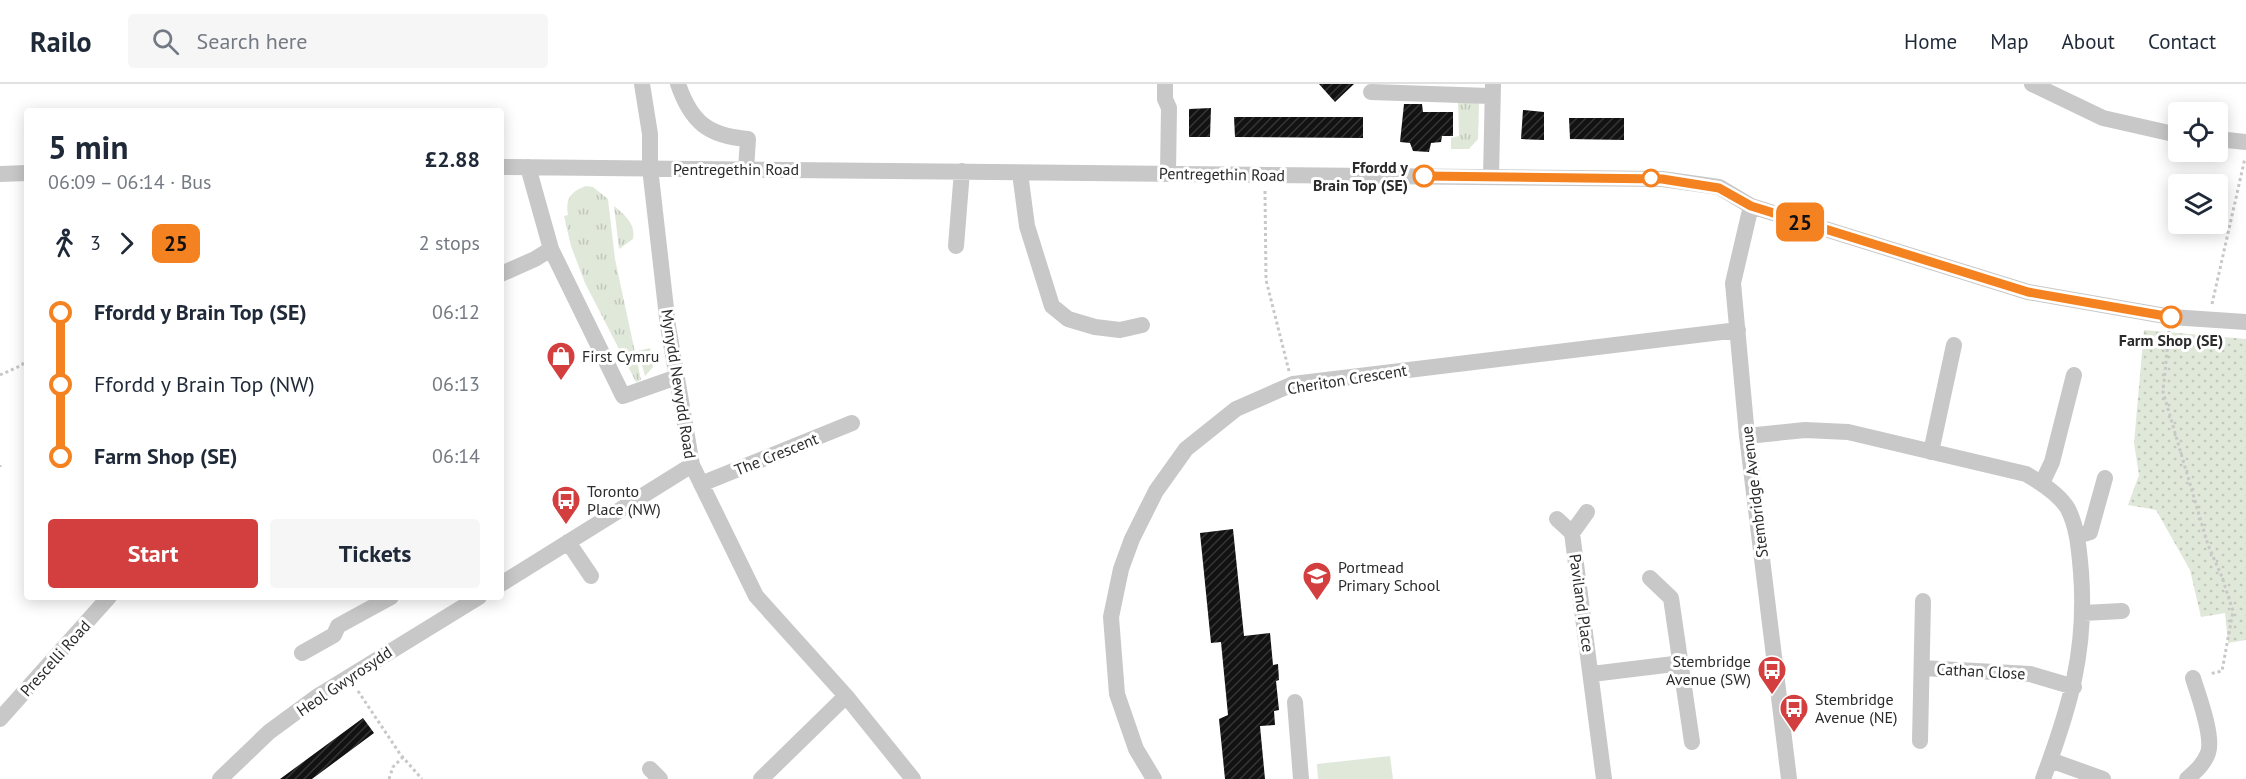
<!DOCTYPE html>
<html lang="en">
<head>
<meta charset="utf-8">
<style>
  body { margin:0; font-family:"PT Sans",sans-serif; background:#f6f6f7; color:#1f2937; height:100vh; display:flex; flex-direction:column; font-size:22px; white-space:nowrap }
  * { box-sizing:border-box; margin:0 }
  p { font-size:20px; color:#747a83 }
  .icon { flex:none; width:33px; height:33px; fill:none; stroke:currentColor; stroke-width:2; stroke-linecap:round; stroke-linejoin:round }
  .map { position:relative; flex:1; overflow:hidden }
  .drawer { position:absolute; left:24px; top:24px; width:480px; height:492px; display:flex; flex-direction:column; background:#fff; border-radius:6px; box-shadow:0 3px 15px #0003 }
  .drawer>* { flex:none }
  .badge { padding:0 12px; border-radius:9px; font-size:21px; line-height:39px }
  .controls { position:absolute; left:2168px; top:18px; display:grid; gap:12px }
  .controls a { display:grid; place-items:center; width:60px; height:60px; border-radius:6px; background:#fff; box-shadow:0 3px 15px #0003; font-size:30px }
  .map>.badge { position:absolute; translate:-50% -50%; box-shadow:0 0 0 3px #fff }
  .legs { display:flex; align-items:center; gap:9px; height:66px; padding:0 24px; font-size:20px }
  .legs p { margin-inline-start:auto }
  .overview { display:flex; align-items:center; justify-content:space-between; height:102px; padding:0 24px }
  h1 { font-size:33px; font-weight:800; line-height:45px }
  .primary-button { display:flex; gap:12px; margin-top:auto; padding:12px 24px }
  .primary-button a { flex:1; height:69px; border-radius:6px; background:#d23f3e; color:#fff; font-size:24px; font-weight:800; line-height:69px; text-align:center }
  .primary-button a+a { background:#f6f6f7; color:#1f2937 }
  ul { padding:0 24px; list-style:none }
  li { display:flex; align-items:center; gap:21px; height:72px; font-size:22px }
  li i { display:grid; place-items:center; width:9px; height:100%; margin:0 8px; background:currentColor }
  li i::after { content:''; width:15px; height:15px; margin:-8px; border:4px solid; border-radius:50%; background:#fff }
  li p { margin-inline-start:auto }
  li:first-child i { background:linear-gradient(#0000 50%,currentColor 0) }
  li:last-child i { background:linear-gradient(currentColor 50%,#0000 0) }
  header { display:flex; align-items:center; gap:36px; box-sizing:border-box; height:84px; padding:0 30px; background:#fff; border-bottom:2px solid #e0e1e3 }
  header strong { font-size:28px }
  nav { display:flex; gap:33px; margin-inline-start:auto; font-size:21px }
  .search { width:420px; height:54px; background:#f6f6f7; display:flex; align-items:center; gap:15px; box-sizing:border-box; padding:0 21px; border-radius:6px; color:#747a83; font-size:22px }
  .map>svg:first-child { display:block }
  .grass { fill:url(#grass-tufts) }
  .park { fill:url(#park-dots) }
  .garden { fill:#e0e8da }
  .building { fill:url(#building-hatch) }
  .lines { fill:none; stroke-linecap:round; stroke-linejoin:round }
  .path { stroke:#c8c8c8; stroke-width:3; stroke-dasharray:3 3; stroke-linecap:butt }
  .minor { stroke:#c8c8c8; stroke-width:16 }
  .line-1-casing { stroke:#fff; stroke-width:14 }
  .line-1 { stroke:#f58220; stroke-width:9 }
  .stop-1-dot { fill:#fff; stroke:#f58220; stroke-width:3 }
  .labels { text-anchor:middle; stroke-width:6; stroke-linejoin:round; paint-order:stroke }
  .stop-label { font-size:16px; font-weight:bold; fill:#2b2b2b; stroke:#fff; text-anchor:end }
  .street-label { font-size:16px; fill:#2b2b2b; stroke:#fff }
  .poi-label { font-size:16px; fill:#2b2b2b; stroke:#fff; text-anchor:start }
</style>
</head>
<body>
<header>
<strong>Railo</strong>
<div class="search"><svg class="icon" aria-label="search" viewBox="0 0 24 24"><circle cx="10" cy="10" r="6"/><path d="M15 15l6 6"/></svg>Search here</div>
<nav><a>Home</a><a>Map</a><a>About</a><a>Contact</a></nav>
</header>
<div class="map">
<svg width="2246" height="695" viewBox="0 0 2246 695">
  <defs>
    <pattern id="grass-tufts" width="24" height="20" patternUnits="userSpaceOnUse" patternTransform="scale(1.5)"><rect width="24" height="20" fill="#e0e8da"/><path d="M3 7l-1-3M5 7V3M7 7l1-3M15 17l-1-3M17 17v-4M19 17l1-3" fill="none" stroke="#c0c7bb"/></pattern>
    <pattern id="park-dots" width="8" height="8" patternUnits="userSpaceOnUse" patternTransform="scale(1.5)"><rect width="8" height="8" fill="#e0e8da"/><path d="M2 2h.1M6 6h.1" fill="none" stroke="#c0c7bb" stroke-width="1.8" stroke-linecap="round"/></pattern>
    <pattern id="building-hatch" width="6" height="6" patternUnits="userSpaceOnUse" patternTransform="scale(1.5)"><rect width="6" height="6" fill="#121212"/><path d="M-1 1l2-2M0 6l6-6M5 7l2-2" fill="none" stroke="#353535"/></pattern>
  </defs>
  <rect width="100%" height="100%" fill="#fff"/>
  <path class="grass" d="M1458 18 1479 19 1478 55 1469 65H1451V54L1459 52Z
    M586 102 593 103 608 115 615 175 641 296 636 298 585 199 571 162 564 132 568 131C565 115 571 107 586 102Z
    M614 122C625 131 636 140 633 155L619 165Z
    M650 264 653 283 645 292 638 267Z"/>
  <path class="park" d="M2144 246 2246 255V556L2228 559 2225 529 2201 533 2190 486 2156 426 2128 421 2139 391 2134 359Z"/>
  <path class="garden" d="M1390 672 1393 695H1318L1317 680Z"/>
  <path class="building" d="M1319 0H1354L1335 18Z
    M1404 20H1422L1423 28H1453V52H1442L1441 58 1431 59 1429 68 1413 67 1410 59 1400 58Z
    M1211 24 1210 53H1189V25Z
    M1523 26 1544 28V56L1521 55Z
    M1234 33H1363V54L1235 53Z
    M1569 34H1624V56L1570 55Z
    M1233 445 1244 552 1270 549 1273 581 1278 580 1279 596 1276 597 1279 626 1274 627 1275 641 1260 642 1265 695H1225L1219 635 1228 631 1221 558 1211 559 1200 449Z
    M363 634 374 649 312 695H280Z"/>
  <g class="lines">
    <path class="path" d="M1265 107 1266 196 1289 287
      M2212 220 2245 74
      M2169 247 2163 308 2208 461 2222 493 2233 527 2222 587 2209 590
      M0 291 22 281 27 274
      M0 381V383
      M358 607 400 670 422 695
      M389 695 393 683 403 673"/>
    <path class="minor" d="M642 0 650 50V84L668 242 692 381 756 512 846 612 913 695
      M678 0C691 38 708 52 748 55L746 85
      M1165 0V15L1169 24 1168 89
      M2032 0 2103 34 2178 51
      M1371 8 1490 12
      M2217 55 2246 58
      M501 83 1662 95 1719 103 1751 122 2028 208 2171 233 2246 238
      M528 83 551 165 623 312 677 293
      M1020 89 1027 142 1052 222 1068 235 1095 243 1120 246 1142 241
      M0 90 27 89
      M1491 93 1493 0
      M1751 122 1733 199 1747 352 1789 695
      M956 162 962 87
      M501 190 535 175 551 165
      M1747 352 1805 346 1848 348 2026 390C2040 398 2060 411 2068 425 2078 445 2079 467 2081 488 2087 566 2070 623 2043 695
      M1931 368 1954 261
      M2042 399 2052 378 2074 291
      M701 400 852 339
      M1557 435 1572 449 1604 695
      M1572 449 1587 428
      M2077 452 2090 448 2105 394
      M568 458 591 492
      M1650 494 1671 514 1692 658
      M501 500 692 381
      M2083 529 2122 527
      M302 569 334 551 338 542 391 513
      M1922 584 2030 590 2074 603
      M1592 590 1682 579
      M1295 618 1301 695
      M0 635 109 513
      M1920 657 1923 517
      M2050 676 2103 695
      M650 685 660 695
      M220 695 269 648 318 612 479 513
      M761 695 846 612
      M1154 695 1136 665 1117 610 1111 533 1121 485 1132 455 1156 407 1186 365 1236 325 1293 300 1738 246
      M2187 695C2196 687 2204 680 2208 669 2214 652 2198 611 2193 594"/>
  </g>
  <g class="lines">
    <g class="line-1-casing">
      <path id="line-1" d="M1424 92 1662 95 1719 104 1751 122 2028 208 2171 233"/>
    </g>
    <use href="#line-1" class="line-1"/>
  </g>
  <defs>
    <g id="shop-pin" transform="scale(1.5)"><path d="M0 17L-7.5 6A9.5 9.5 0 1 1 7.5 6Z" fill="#d23f3e" stroke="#fff"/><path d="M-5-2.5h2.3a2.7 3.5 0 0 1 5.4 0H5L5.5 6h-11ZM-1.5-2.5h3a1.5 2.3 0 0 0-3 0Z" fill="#fff"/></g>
    <g id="bus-pin" transform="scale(1.5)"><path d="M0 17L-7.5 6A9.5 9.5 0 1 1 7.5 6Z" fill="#d23f3e" stroke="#fff"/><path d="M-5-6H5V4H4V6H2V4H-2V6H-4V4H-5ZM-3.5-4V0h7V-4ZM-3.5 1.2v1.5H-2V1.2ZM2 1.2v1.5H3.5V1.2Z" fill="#fff"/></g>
    <g id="school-pin" transform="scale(1.5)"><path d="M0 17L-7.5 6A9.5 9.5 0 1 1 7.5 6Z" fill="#d23f3e" stroke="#fff"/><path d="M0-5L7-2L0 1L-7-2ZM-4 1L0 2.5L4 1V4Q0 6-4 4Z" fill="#fff"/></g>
  </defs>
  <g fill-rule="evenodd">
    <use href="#shop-pin" x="561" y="272"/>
    <use href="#bus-pin" x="566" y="416"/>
    <use href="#school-pin" x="1317" y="492"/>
    <use href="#bus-pin" x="1772" y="586"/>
    <use href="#bus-pin" x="1794" y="624"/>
  </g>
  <g class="stop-1-dot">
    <circle cx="1424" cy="92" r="10"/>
    <circle cx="1651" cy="94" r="8"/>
    <circle cx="2171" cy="233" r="10"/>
  </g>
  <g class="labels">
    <g class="stop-label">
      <text x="1408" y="89">Ffordd y<tspan x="1408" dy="18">Brain Top (SE)</tspan></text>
      <text x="2171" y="262" text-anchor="middle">Farm Shop (SE)</text>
    </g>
    <g class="street-label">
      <text x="736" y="91">Pentregethin Road</text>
      <text transform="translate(1222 90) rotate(1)" y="6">Pentregethin Road</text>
      <text transform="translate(1347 295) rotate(-9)" y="6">Cheriton Crescent</text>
      <text transform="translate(679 300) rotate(81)" y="6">Mynydd Newydd Road</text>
      <text transform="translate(776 370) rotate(-22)" y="6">The Crescent</text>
      <text transform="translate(1754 408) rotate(-97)" y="6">Stembridge Avenue</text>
      <text transform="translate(1582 519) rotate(82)" y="6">Paviland Place</text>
      <text transform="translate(55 574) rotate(-48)" y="6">Prescelli Road</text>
      <text transform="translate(1981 587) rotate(3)" y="6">Cathan Close</text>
      <text transform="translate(344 597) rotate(-34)" y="6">Heol Gwyrosydd</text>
    </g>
    <g class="poi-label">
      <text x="582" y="278">First Cymru</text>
      <text x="587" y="413">Toronto<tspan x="587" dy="18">Place (NW)</tspan></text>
      <text x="1338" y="489">Portmead<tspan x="1338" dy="18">Primary School</tspan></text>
      <text x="1751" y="583" text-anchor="end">Stembridge<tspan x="1751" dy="18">Avenue (SW)</tspan></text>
      <text x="1815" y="621">Stembridge<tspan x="1815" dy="18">Avenue (NE)</tspan></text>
    </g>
  </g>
</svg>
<div class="controls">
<a><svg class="icon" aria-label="locate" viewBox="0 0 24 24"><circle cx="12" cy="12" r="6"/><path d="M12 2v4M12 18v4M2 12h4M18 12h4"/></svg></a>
<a><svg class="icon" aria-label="layers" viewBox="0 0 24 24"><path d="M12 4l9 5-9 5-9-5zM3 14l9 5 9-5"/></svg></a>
</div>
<b class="badge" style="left:1800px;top:138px;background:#f58220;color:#111">25</b>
<section class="drawer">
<div class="overview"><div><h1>5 min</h1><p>06:09 – 06:14 · Bus</p></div><b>£2.88</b></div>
<div class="legs"><svg class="icon" aria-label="walk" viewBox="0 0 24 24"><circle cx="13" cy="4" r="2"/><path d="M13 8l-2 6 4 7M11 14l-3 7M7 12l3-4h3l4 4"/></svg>3<svg class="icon" aria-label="forward" viewBox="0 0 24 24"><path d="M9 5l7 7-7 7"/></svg><b class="badge" style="background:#f58220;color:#111">25</b><p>2 stops</p></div>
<ul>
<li><i style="color:#f58220"></i><b>Ffordd y Brain Top (SE)</b><p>06:12</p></li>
<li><i style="color:#f58220"></i><span>Ffordd y Brain Top (NW)</span><p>06:13</p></li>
<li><i style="color:#f58220"></i><b>Farm Shop (SE)</b><p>06:14</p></li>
</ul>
<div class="primary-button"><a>Start</a><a>Tickets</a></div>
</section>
</div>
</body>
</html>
